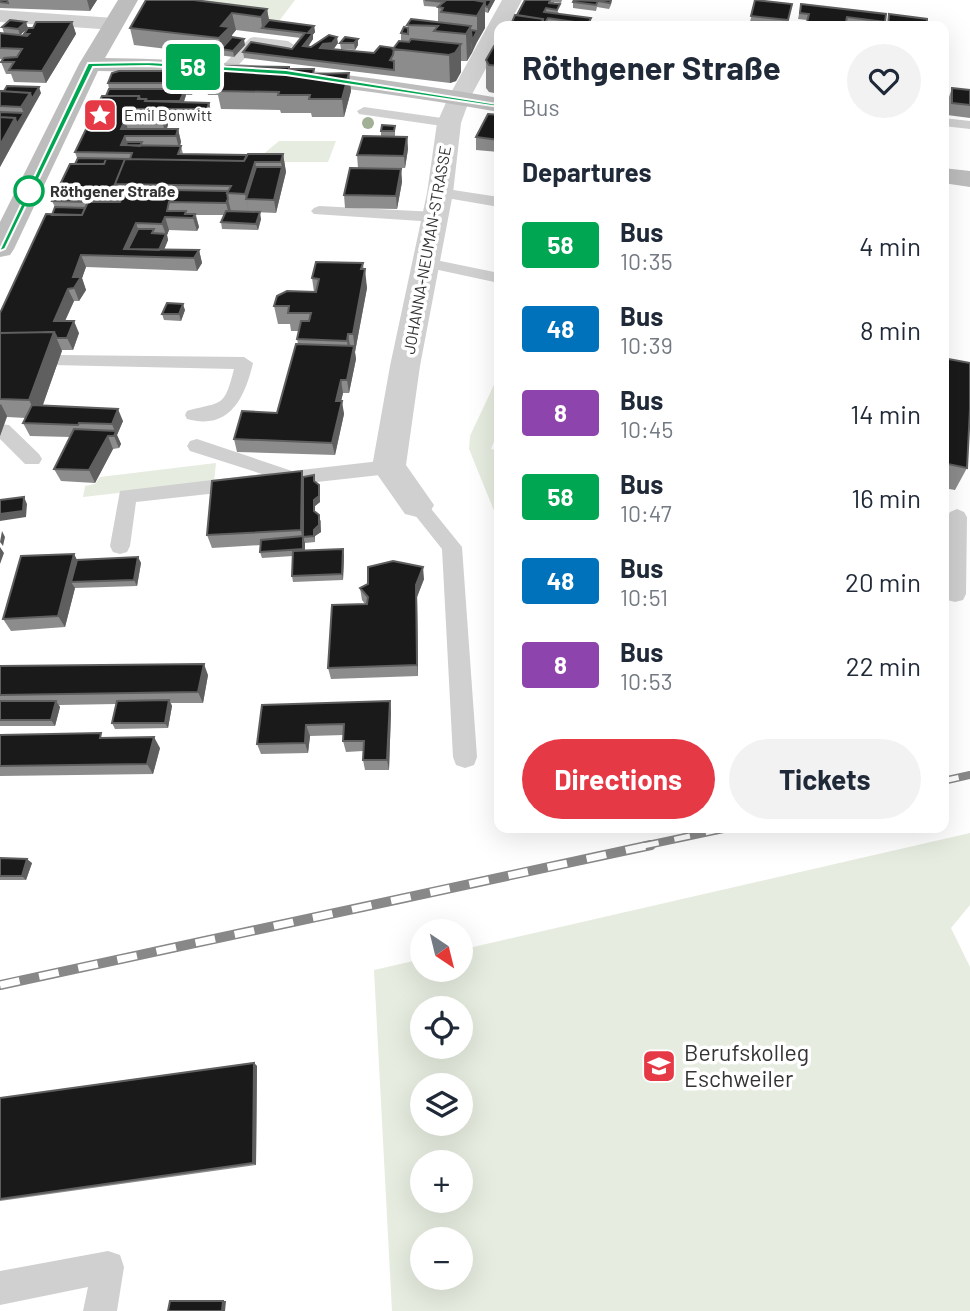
<!DOCTYPE html>
<html lang="en">
<head>
<meta charset="utf-8">
<style>
  body { margin:0; font-family:Barlow,sans-serif; background:#f2f2f3; color:#1f2937; height:100vh; display:flex; flex-direction:column; font-size:26px; white-space:nowrap }
  * { box-sizing:border-box; margin:0 }
  p { font-size:23px; color:#747a83 }
  .icon { flex:none; width:38px; height:38px; fill:none; stroke:currentColor; stroke-width:2; stroke-linecap:round; stroke-linejoin:round }
  .map { position:relative; flex:1; overflow:hidden }
  .side { position:absolute; left:494px; top:21px; width:455px; height:812px; display:flex; flex-direction:column; background:#fff; border-radius:14px; box-shadow:0 7px 28px #0002 }
  .side>* { flex:none }
  .badge { padding:0 14px; border-radius:5px; font-size:24px; line-height:46px }
  .needle { width:46px; rotate:145deg }
  .controls { position:absolute; left:410px; top:919px; display:grid; gap:14px }
  .controls a { display:grid; place-items:center; width:63px; height:63px; border-radius:50%; background:#fff; box-shadow:0 7px 28px #0002; font-size:35px }
  .map>.badge { position:absolute; translate:-50% -50%; box-shadow:0 0 0 4px #fff }
  h2 { padding:0 28px; font-size:26px; line-height:63px }
  .round { display:grid; place-items:center; flex:none; width:74px; height:74px; border-radius:37px; background:#f2f2f3 }
  .overview { display:flex; align-items:center; justify-content:space-between; height:119px; padding:0 28px }
  h1 { font-size:33px; font-weight:700; line-height:52px }
  .primary-button { display:flex; gap:14px; margin-top:auto; padding:14px 28px }
  .primary-button a { flex:1; height:80px; border-radius:42px; background:#e63946; color:#fff; font-size:28px; font-weight:700; line-height:80px; text-align:center }
  .primary-button a+a { background:#f2f2f3; color:#1f2937 }
  ul { padding:0; list-style:none }
  li { display:flex; align-items:center; gap:21px; height:84px; padding:0 28px }
  li div { flex:1 }
  li b { display:block; font-size:26px }
  li em { font-style:normal }
  li .badge { min-width:77px; font-weight:700; text-align:center }
  .map>svg:first-child { display:block }
  .green { fill:#e6ecdf; fill-rule:evenodd }
  .lines { fill:none; stroke-linecap:round; stroke-linejoin:round }
  .lane { fill:#d0d0d0; fill-rule:evenodd }
  .street { fill:#d0d0d0; fill-rule:evenodd }
  .secondary { fill:#bdbdbd; fill-rule:evenodd }
  .rail-far1-casing { stroke:#888; stroke-width:8 }
  .rail-casing { stroke:#888; stroke-width:10 }
  .rail-far1 { stroke:#fff; stroke-width:5; stroke-dasharray:16; stroke-linecap:butt }
  .rail { stroke:#fff; stroke-width:7; stroke-dasharray:20; stroke-linecap:butt }
  .tree { fill:#a2b095 }
  .wall { fill:#8c8c8c }
  .shaded-wall { fill:#5f5f5f }
  .building { fill:#1a1a1a; stroke:#5f5f5f; stroke-width:2; fill-rule:evenodd }
  .line { fill:#00a651; stroke:#fff; stroke-width:2 }
  .stop-dot { fill:#fff; stroke:#00a651; stroke-width:3.5 }
  .labels { text-anchor:middle; stroke-width:7; stroke-linejoin:round; paint-order:stroke }
  .far-poi-label { font-size:16px; fill:#333; stroke:#fff; text-anchor:start }
  .far-stop-label { font-size:16px; font-weight:bold; fill:#333; stroke:#fff; text-anchor:start }
  .far-street-label { font-size:16px; fill:#333; stroke:#fff }
  .near-poi-label { font-size:23px; fill:#333; stroke:#fff; text-anchor:start }
</style>
</head>
<body>
<div class="map">
<svg width="970" height="1311" viewBox="0 0 970 1311">
  <rect width="100%" height="100%" fill="#fff"/>
  <path class="green" d="M159 0H295L276 25Z
    M279 141H336L328 162H254Z
    M499 374V429L491 449 499 451V514L495 513 469 449 470 436Z
    M216 463 214 482 83 497 85 486 95 484 100 477Z
    M970 833V905L951 928 970 967V1311H392L374 970 422 959V970H460V950ZM460 1008V1046H422V1008ZM460 1085V1124H422V1085ZM460 1162V1200H422V1162ZM460 1239V1278H422V1239Z"/>
  <g class="lines">
    <path class="lane" d="M254 37 288 41 294 45 288 49 257 45 232 72H222V66L250 38Z
      M364 107 449 119 456 123 449 127 359 114 357 111Z
      M943 118 970 121V129L943 126Z
      M440 188 499 197V207L435 196 432 193 435 190Z
      M319 206 436 212 444 217 436 222 314 214 311 211 314 208Z
      M426 258 499 273V283L420 266 418 263 420 260Z
      M58 355 244 357 253 363C245 397 230 431 187 419L185 415 187 411C222 401 224 409 234 369L52 365 49 361Z
      M0 424 9 425 39 454 42 459 39 464H25L0 439Z
      M197 439 292 471 389 460 396 462 399 467 396 472 389 474 136 502 130 546 127 552 120 554 113 552 110 546 120 491 262 474 190 451 187 446 190 441Z
      M417 498 424 500 462 547 477 757 474 765 465 768 456 765 453 757 442 549 407 505 410 500Z
      M957 509 964 512 967 517 966 594 963 600 955 602 947 600 944 594 947 517 950 512Z
      M108 1251 120 1255 124 1267 117 1311H83L88 1287 0 1305V1271Z"/>
    <path class="street" d="M502 0H522L508 26H499V44L470 98 461 123 453 193 420 366 406 465 434 505 429 514 417 517 405 514 372 467 390 366 427 193 437 123 448 98Z
      M0 10 114 18 121 20 124 24 121 28 114 30 0 22Z"/>
    <path class="secondary" d="M118 0H138L105 58C237 59 368 76 499 98V112C366 89 233 72 98 71L14 249 10 255 0 257V222L79 64Z
      M943 168 970 171V187L943 183Z"/>
    <g class="rail-far1-casing">
      <path id="rail-far1" d="M943 781 970 775
        M643 846 728 828"/>
    </g>
    <g class="rail-casing">
      <path id="rail" d="M0 985 651 845"/>
    </g>
    <use href="#rail-far1" class="rail-far1"/>
    <use href="#rail" class="rail"/>
  </g>
  <circle class="tree" cx="368" cy="123" r="6"/>
  <path class="wall" d="M0 0H97L90 11 0 8Z
    M423 0H495L488 13 485 12V28L477 42 467 61H461V72L456 81 450 83 244 58 243 52 292 49 301 38 236 30 232 35V37L245 45 234 57 134 45 130 28 267 9 269 20 314 26 315 32 313 34V39L308 47 338 43 333 49 374 53 394 48 401 41V33L408 28 407 25 438 22V7L424 6Z
    M525 0H562L561 3 554 2V3L559 14 591 18V26H510L517 15Z
    M589 0H612L611 5 609 9 597 7 596 11 573 8V2Z
    M755 0 792 4 786 26 750 22Z
    M801 4 885 22 884 26H871L846 23 845 26H806L807 20 798 19Z
    M72 22 76 34 46 83 14 82 11 74H6L1 62 3 60 0 59V33L25 36 24 34 26 30 20 35 4 33 2 27 33 28Z
    M358 39V45L355 50 341 49 340 43Z
    M499 47V94L489 92 486 88V60Z
    M290 69 315 74 349 73 351 91 344 117H312L311 113H281L280 110 221 109 218 95H208L206 89 222 77Z
    M192 71 195 83 192 95H186L184 102 209 103 212 115 210 121H167L168 125 167 129H178L181 142 180 146H181L183 154 247 155 283 154 286 172 276 213 231 211 261 219 258 230 222 229 221 222 224 215H196L199 227 197 231 169 230 167 235 168 240 164 250H199L202 263 197 271 86 267 82 278 86 290 79 301H74L65 321 79 333 73 350H62L43 405 123 421 117 435 121 444 119 448 113 449 95 483 61 481 54 469 70 437 30 436 23 423 26 418 7 417 0 436V313L52 215 55 207 52 201 75 164 77 158 75 152 109 89 108 83Z
    M952 88 970 90V118L947 115 948 100Z
    M0 91 41 93 0 167Z
    M499 115V152L476 150V137Z
    M395 126V136L407 137 408 149 405 168H358L357 155 381 136V131Z
    M401 169 402 182 397 209 345 208 344 195Z
    M363 269 367 288 355 352 356 359 349 393H343L341 401 344 414 335 455 237 452 234 439 277 413 298 344 297 339 299 331H291L290 324H278L274 306 314 292 312 278Z
    M185 310 181 321 164 320 162 314Z
    M943 358 967 468 955 490 943 488Z
    M499 417V445H496V422Z
    M303 477 315 482 320 491V502L315 506V512L321 521V532L315 536V542L305 543V550L344 555 343 580 293 582 292 576 293 556 262 558 260 552 261 545 212 548 207 535Z
    M74 554 77 560 138 557 141 563 137 586 75 588 65 627 11 631 3 619Z
    M424 579 417 597 418 676 331 679 328 668 365 604 362 600 360 588 368 584Z
    M0 666 208 675 203 703H171L172 706 168 728 115 729 112 723 116 704 59 705 60 707 55 726H0Z
    M390 701 391 712 389 770H365L363 760V751L346 752 343 741 344 735 310 736 308 753 261 754 257 744 262 705Z
    M0 735 104 738 160 748 153 774 0 776Z
    M0 858 32 863 26 880H0Z
    M254 1063 257 1066 256 1165 0 1201V1098Z"/>
  <path class="shaded-wall" d="M87 0H97L90 11Z
    M492 0H495L488 13V7Z
    M485 2V28L477 42V16Z
    M267 9 270 26 262 28 261 17Z
    M232 13 236 30 232 35 233 43 221 49 219 38 221 26Z
    M26 22 28 28 20 35 18 29Z
    M72 22 76 34 46 83 42 71Z
    M314 26 315 32 313 34V39L304 52 303 46 308 33Z
    M471 26 472 53 467 61 466 34Z
    M477 31V42L472 53V41Z
    M337 37 338 43 333 50 320 48 323 44Z
    M244 39 245 45 234 57 233 51Z
    M358 39V45L355 50 354 43Z
    M461 44V72L456 81 450 83 449 55Z
    M192 71 195 83 192 95 189 83Z
    M349 73 351 91 344 117 342 99Z
    M39 87 41 93 20 130 17 124 24 113 21 107 30 93Z
    M185 89 186 95 182 107 180 101Z
    M209 103 212 115 210 121 207 109Z
    M165 113 168 125 165 132 162 120Z
    M15 118 20 130 0 167V145Z
    M125 120 129 133 125 136 129 148 121 145V129Z
    M178 129 181 142 179 149 176 136Z
    M407 137 408 149 405 168 404 156Z
    M283 154 286 172 284 180 281 162Z
    M255 162 258 179 246 199 249 212 245 194Z
    M282 167 284 180 276 213 274 200Z
    M401 169 402 182 397 209 396 196Z
    M228 199 231 211 229 215 226 203Z
    M260 212 261 219 258 230 256 224Z
    M195 214 199 227 197 231 193 218Z
    M165 217 169 230 167 235 168 240 161 257 157 255 166 235 162 224Z
    M136 223 140 235 126 255 124 249Z
    M199 250 202 263 197 271 194 258Z
    M81 255 86 267 82 278 86 290 79 301 74 288 73 277Z
    M363 263 364 275 365 269 367 288 355 352 353 334Z
    M68 289 74 301 59 334 54 321Z
    M183 304 185 310 181 321 179 314Z
    M74 321 79 333 73 350 67 338Z
    M54 332 62 351 38 418 29 400Z
    M348 334 351 352 350 359 347 341Z
    M354 346 356 359 349 393 347 380Z
    M341 380 343 393 338 414 336 401Z
    M342 401 344 414 335 455 332 443Z
    M1 404 7 416 0 436V405Z
    M118 409 123 421 117 435 121 444 119 448 114 436 115 432 112 424Z
    M108 436 113 449 95 483 89 470Z
    M302 471 304 483 303 537 305 543V555L301 530Z
    M319 485 320 502 315 506V517L314 511V500Z
    M24 497 27 504 26 517 0 521V514Z
    M319 515 321 532 315 536V542L314 530Z
    M2 531 5 537 3 546 0 542Z
    M0 547 4 553 0 564Z
    M343 549 344 555 343 580 342 574Z
    M74 554 80 566 71 582 75 588 65 627 58 616Z
    M138 557 141 563 137 586 134 580Z
    M423 567 424 579 417 597 418 676 417 665 416 585Z
    M204 664 208 675 203 703 198 692Z
    M169 700 172 706 168 728 165 723Z
    M56 701 60 707 55 726 51 720Z
    M390 701 391 712 389 770 387 760Z
    M306 725 310 736 308 753 305 743Z
    M154 737 160 748 153 774 147 764Z
    M27 859 32 863 26 880 22 876Z
    M254 1063 257 1066 256 1165 253 1163Z
    M223 1301H226L225 1311H222Z"/>
  <path class="building" d="M0 0H7L8 3 0 2Z
    M146 0H194L267 9 261 17 232 13 221 26 230 27 219 38 130 28Z
    M425 0H446L444 2Z
    M446 0H474L485 2 477 16 441 12 443 8 438 7Z
    M474 0H492L488 7 485 6V2Z
    M525 0H550L549 3 560 4 557 10 546 8 544 12 591 18 588 24 548 18 544 24H543V19L517 15Z
    M574 0 597 1 598 0H611L610 3 598 1 596 5 573 2Z
    M755 0 792 4 788 20 751 16Z
    M801 4 886 14 885 22 847 17 845 26 807 22 809 14 800 13Z
    M889 14 927 19V26H888Z
    M515 15 543 19 540 26H510Z
    M411 19 471 26 466 34 434 31 438 26 407 25Z
    M10 20 26 22 18 29 2 27Z
    M269 20 314 26 308 33H313L303 46 311 47 329 35 337 37 332 43 323 44 320 48 374 53 380 46 394 48 393 55 390 60 394 61V70L243 52 251 42 292 49 305 33 262 28Z
    M36 22H72L42 71 9 70 14 62H1L4 58 17 57 22 49 0 48V33L27 36 29 34H24L28 28H33Z
    M404 27 408 28V34L401 33Z
    M471 30 477 31 472 41Z
    M232 37 244 39 233 51 221 49Z
    M345 37 358 39 354 43H340Z
    M411 39 461 44 455 53 449 55 393 49 399 41 409 42Z
    M494 46 499 47V66L489 65 486 60Z
    M226 66 289 67V69H314L313 74 349 73 342 99H309L310 95H278L279 92 217 91Z
    M119 71H192L189 83H108L112 73Z
    M210 77H222L218 89H206Z
    M7 86 39 87 32 99 30 93 0 91H4Z
    M952 88 970 90V105L952 103Z
    M109 89H185L180 101H147L146 99H140L139 96H106Z
    M0 91 30 93 21 107 0 106Z
    M102 96H139L138 99H146L145 101 209 103 207 109H132L130 115 165 113 162 120H125L121 129H178L176 136H125L121 145 181 146 178 154 247 155 244 161 125 159 115 184 116 189 228 191 227 193 228 199 226 203 169 202 167 211H186L185 214H195L193 218 165 217 162 224 136 223 124 249 199 250 194 258 81 255 73 277H81L74 288 68 289 54 321H74L67 338H57L54 332 0 333V313L46 214 82 215 88 202 52 201 70 164H104L106 159H130L132 153 75 152ZM95 196 122 197 120 202H93Z
    M0 112 24 113 17 124 15 118 0 117Z
    M488 114 499 115V140L476 137Z
    M0 117 15 118 0 145Z
    M382 125 395 126 394 131H381Z
    M363 136 407 137 404 156 357 155Z
    M127 142H142L140 146 126 145Z
    M248 154H283L281 162H255L245 194 227 193 231 186 115 184 125 159 244 161Z
    M78 158 130 159H106L104 164H75Z
    M256 167H282L274 200 246 199Z
    M350 168 401 169 396 196 344 195Z
    M55 207 85 208 82 215H52Z
    M226 211 260 212 256 224 221 222Z
    M138 229H154L152 233 166 234 159 250 128 249Z
    M316 262 363 263 361 269H365L353 334H348L347 341 297 339 301 321H309L311 313H288L289 306H274L277 296 287 291 316 292 319 279 312 278Z
    M167 303 183 304 179 314H162Z
    M54 332 29 400 0 399V333Z
    M296 344 354 346 347 380H341L336 401H342L332 443 234 439 242 411 277 413Z
    M943 358 970 363V409L967 468 943 463Z
    M32 405 118 409 112 424 79 423 78 425 23 423Z
    M74 429 116 431 114 436H108L89 470 54 469Z
    M302 471 301 530 207 535 212 481Z
    M314 475V481L319 485V496L314 500V511L319 515V525L314 530V536L303 537V549L260 552 261 540 303 536V477Z
    M24 497 23 511 0 514V500Z
    M343 549 342 574 292 576 293 551Z
    M74 554 58 616 3 619 21 556Z
    M138 557 134 580 71 582 77 560Z
    M393 561 423 567 416 585 417 665 328 668 332 605 367 604 368 597 360 588 368 584V567Z
    M204 664 198 692 0 695V666Z
    M169 700 165 723H112L117 701Z
    M0 701H56L51 720H0Z
    M390 701 387 760H363L364 741H343L344 724 306 725 305 743 257 744 262 705Z
    M101 733 100 738 154 737 147 764 0 766V735Z
    M0 858 27 859 22 876H0Z
    M254 1063 253 1163 0 1199V1098Z
    M170 1301H223L222 1311H168Z"/>
  <path class="line" d="M148 62 286 70 503 105 499 107 286 75 148 66 93 67 5 249 0 251V249L88 63Z"/>
  <defs>
    <g id="sight-square" transform="scale(1.75)"><rect x="-9" y="-9" width="18" height="18" rx="4" fill="#e63946" stroke="#fff"/><path d="M0-6L1.8-2.2L6-1.7L2.9 1.2L3.7 5.4L0 3.3L-3.7 5.4L-2.9 1.2L-6-1.7L-1.8-2.2Z" fill="#fff"/></g>
    <g id="school-square" transform="scale(1.75)"><rect x="-9" y="-9" width="18" height="18" rx="4" fill="#e63946" stroke="#fff"/><path d="M0-5L7-2L0 1L-7-2ZM-4 1L0 2.5L4 1V4Q0 6-4 4Z" fill="#fff"/></g>
  </defs>
  <g fill-rule="evenodd">
    <use href="#sight-square" x="100" y="115"/>
    <use href="#school-square" x="659" y="1066"/>
  </g>
  <circle class="stop-dot" cx="29" cy="191" r="14"/>
  <g class="labels">
    <g class="far-poi-label">
      <text x="124" y="121">Emil Bonwitt</text>
    </g>
    <g class="far-stop-label">
      <text x="50" y="197">Röthgener Straße</text>
    </g>
    <g class="far-street-label">
      <text transform="translate(427 250) rotate(-80)" y="6">JOHANNA-NEUMAN-STRASSE</text>
    </g>
    <g class="near-poi-label">
      <text x="684" y="1061">Berufskolleg<tspan x="684" dy="26">Eschweiler</tspan></text>
    </g>
  </g>
</svg>
<div class="controls">
<a><svg class="needle" viewBox="-14 -14 28 28"><path d="M0-13l5 13h-10z" fill="#e53935"/><path d="M0 13l5-13h-10z" fill="#747a83"/></svg></a>
<a><svg class="icon" aria-label="locate" viewBox="0 0 24 24"><circle cx="12" cy="12" r="6"/><path d="M12 2v4M12 18v4M2 12h4M18 12h4"/></svg></a>
<a><svg class="icon" aria-label="layers" viewBox="0 0 24 24"><path d="M12 4l9 5-9 5-9-5zM3 14l9 5 9-5"/></svg></a>
<a>+</a>
<a>−</a>
</div>
<b class="badge" style="left:193px;top:67px;background:#00a651;color:#fff">58</b>
<section class="side">
<div class="overview"><div><h1>Röthgener Straße</h1><p>Bus</p></div><a class="round"><svg class="icon" aria-label="heart" viewBox="0 0 24 24"><path d="M12 20l-8-8c-3-5 5-10 8-4 3-6 11-1 8 4z"/></svg></a></div>
<h2>Departures</h2>
<ul>
<li><span class="badge" style="background:#00a651;color:#fff">58</span><div><b>Bus</b><p>10:35</p></div><em>4 min</em></li>
<li><span class="badge" style="background:#0072bc;color:#fff">48</span><div><b>Bus</b><p>10:39</p></div><em>8 min</em></li>
<li><span class="badge" style="background:#8e44ad;color:#fff">8</span><div><b>Bus</b><p>10:45</p></div><em>14 min</em></li>
<li><span class="badge" style="background:#00a651;color:#fff">58</span><div><b>Bus</b><p>10:47</p></div><em>16 min</em></li>
<li><span class="badge" style="background:#0072bc;color:#fff">48</span><div><b>Bus</b><p>10:51</p></div><em>20 min</em></li>
<li><span class="badge" style="background:#8e44ad;color:#fff">8</span><div><b>Bus</b><p>10:53</p></div><em>22 min</em></li>
</ul>
<div class="primary-button"><a>Directions</a><a>Tickets</a></div>
</section>
</div>
</body>
</html>
